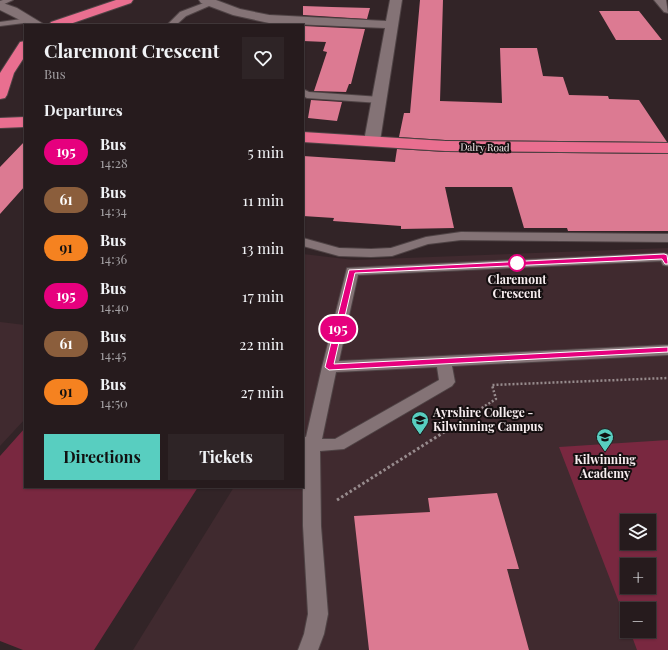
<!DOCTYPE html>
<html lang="en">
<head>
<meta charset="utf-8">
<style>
  body { margin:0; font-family:"Playfair Display",serif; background:#2e2426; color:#f1f3f6; height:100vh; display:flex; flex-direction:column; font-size:15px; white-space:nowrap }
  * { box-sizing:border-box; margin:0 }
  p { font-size:13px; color:#a4a1a4 }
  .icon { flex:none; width:22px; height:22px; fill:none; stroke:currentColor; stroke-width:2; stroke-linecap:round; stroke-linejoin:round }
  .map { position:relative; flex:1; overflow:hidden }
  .details { position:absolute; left:24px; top:24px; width:280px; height:464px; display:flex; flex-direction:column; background:#261b1d; border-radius:0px; box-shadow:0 1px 3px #0004,0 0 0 1px #42393b }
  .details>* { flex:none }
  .badge { padding:0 8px; border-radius:13px; font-size:14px; line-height:26px }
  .fabs { position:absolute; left:620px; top:514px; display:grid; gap:8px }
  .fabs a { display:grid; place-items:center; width:36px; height:36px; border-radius:0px; background:#261b1d; box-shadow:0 1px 3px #0004,0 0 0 1px #42393b; font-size:20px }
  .map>.badge { position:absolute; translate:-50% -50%; box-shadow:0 0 0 2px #fff }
  h2 { padding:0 20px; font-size:15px; line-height:36px }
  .round { display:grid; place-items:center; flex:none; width:42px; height:42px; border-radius:0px; background:#2e2426 }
  .head { display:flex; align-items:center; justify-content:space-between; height:68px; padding:0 20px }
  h1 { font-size:19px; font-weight:700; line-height:30px }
  .button { display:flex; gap:8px; margin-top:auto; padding:8px 20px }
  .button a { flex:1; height:46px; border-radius:0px; background:#58cec0; color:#111; font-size:16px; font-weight:700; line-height:46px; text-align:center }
  .button a+a { background:#2e2426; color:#f1f3f6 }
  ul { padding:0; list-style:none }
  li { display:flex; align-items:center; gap:12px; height:48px; padding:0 20px }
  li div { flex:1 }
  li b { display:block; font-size:15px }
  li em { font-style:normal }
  li .badge { min-width:44px; font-weight:700; text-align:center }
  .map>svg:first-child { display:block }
  .built { fill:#402a2f; fill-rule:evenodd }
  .green { fill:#792840; fill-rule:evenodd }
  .building { fill:#dc7a92 }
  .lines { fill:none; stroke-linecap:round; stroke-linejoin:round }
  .lane-casing { stroke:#4f4345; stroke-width:2 }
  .street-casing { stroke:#4f4345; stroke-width:2 }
  .highway-casing { stroke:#4f4345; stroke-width:2 }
  .path-far1 { stroke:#978b8d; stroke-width:2.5; stroke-dasharray:2 2; stroke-linecap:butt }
  .path { stroke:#978b8d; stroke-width:3; stroke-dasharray:2.5 2.5; stroke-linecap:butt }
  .lane { fill:#847376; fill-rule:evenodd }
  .street { fill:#847376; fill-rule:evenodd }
  .highway { fill:#e96f90; fill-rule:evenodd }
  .line { fill:#e6007e; stroke:#fff }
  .stop-dot { fill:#fff; stroke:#e6007e; stroke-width:2 }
  .labels { text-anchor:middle; stroke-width:4; stroke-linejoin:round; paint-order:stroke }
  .far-street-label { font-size:10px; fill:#f8eef0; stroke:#150f10 }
  .stop-label { font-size:12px; font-weight:bold; fill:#f8eef0; stroke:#150f10 }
  .poi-label { font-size:12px; font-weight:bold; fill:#f8eef0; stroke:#150f10; text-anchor:start }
</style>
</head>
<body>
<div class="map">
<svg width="668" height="650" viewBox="0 0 668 650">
  <rect width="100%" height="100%" fill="#322427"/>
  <path class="built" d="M668 248V650H133L234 487H303V254L354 260ZM627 521H649V543H627ZM627 565H649V587H627ZM627 609H649V631H627Z
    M0 322 25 325V419L0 446Z"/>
  <path class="green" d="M25 428V487H198L94 650H23L0 641V456Z
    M668 440V650H637L630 631H649V609H627V623L559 447ZM627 521H649V543H627ZM627 565H649V587H627Z"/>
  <path class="building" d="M420 0H443L440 101 502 103 500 48H537L543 76 563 77 569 95 608 96 609 99 639 100 667 142 445 140 399 137 404 113H410Z
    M303 6 332 7 370 8 367 19 303 15Z
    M599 11H639L662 40H616Z
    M303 26 365 29 351 84H349L346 92 314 91 327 52 323 51 326 42 303 41Z
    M311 100 342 102 337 121 308 118Z
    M25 141V186L0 214V167Z
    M397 149 445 152 668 154V231H568L567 228H524L512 187H445L454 228 401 229V226L333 221 334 218 303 216V156L395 162Z
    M497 493 519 569H507L529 650H369L354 516 430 512 428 498Z"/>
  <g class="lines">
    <g class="lane-casing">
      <path id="lane" d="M3 0H13L0 6V1Z
        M209 1 216 3 186 16 176 25H167L180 12Z
        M29 18H32V22L0 26V22Z
        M303 89 309 92 380 97 385 100 380 103 307 98 303 96Z
        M461 232 668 234V242L461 240 428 244 392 256 371 257 339 256 303 246V238L339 248 371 249 391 248 426 237Z
        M664 253 668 254V266L663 265 661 261 358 275 339 361 668 345V355L452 366 455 382 452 386 344 449 320 451 321 526 328 614 324 634 318 650H298L304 634 308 614 303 526V436L306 437 322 367 347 268ZM437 367 439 380 335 439H322L336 372Z"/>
    </g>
    <g class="street-casing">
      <path id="street" d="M199 0H216L240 9 269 15 386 21 390 0H402L380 141 378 144 372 146 366 144 364 141 385 28 269 23 233 15 201 3Z
        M654 0H666L668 13 664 12Z
        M0 2 17 8 45 25H30L0 10Z"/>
    </g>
    <g class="highway-casing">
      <path id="highway" d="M116 0H133L131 3 67 25H49L51 22Z
        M25 41V56L14 73 7 95 5 98 0 99V73L20 42Z
        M25 117V127L0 128V118Z
        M303 132 445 141 668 143V153L445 151 303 142Z"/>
    </g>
    <path class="path-far1" d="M458 423 496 399 492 385 668 378"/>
    <path class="path" d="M337 500 460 422"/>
    <use href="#lane" class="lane"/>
    <use href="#street" class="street"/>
    <use href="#highway" class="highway"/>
  </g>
  <path class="line" d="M664 254 667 255 668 262V264H665L662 259 355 273 334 364 668 347V352L329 370 325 367 349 270Z"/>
  <defs>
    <g id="university-pin" transform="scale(0.9)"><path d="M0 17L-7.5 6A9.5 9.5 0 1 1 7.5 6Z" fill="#58cec0" stroke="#150f10"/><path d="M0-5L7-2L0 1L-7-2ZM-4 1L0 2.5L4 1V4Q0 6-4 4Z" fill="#111"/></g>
    <g id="school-pin" transform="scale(0.9)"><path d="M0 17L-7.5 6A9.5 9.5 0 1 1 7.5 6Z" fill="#58cec0" stroke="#150f10"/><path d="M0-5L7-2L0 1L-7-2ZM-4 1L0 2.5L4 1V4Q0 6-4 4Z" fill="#111"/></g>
  </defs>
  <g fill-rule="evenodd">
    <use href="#university-pin" x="420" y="420"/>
    <use href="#school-pin" x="605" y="437"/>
  </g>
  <circle class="stop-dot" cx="517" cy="263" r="8"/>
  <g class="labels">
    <g class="far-street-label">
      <text transform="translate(485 147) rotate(1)" y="4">Dalry Road</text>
    </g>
    <g class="stop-label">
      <text x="517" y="284">Claremont<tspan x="517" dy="14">Crescent</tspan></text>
    </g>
    <g class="poi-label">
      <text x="433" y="417">Ayrshire College -<tspan x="433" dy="14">Kilwinning Campus</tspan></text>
      <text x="605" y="464" text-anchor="middle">Kilwinning<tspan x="605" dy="14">Academy</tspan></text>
    </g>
  </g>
</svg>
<div class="fabs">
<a><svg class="icon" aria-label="layers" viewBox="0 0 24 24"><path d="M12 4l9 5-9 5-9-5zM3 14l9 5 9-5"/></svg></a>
<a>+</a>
<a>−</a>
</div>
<b class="badge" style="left:338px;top:329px;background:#e6007e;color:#fff">195</b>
<section class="details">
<div class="head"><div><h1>Claremont Crescent</h1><p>Bus</p></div><a class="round"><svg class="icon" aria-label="heart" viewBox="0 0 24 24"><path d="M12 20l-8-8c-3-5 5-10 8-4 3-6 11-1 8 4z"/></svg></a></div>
<h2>Departures</h2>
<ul>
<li><span class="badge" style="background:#e6007e;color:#fff">195</span><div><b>Bus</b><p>14:28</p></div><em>5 min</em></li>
<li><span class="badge" style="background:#8b5e3c;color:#fff">61</span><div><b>Bus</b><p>14:34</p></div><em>11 min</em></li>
<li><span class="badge" style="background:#f58220;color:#111">91</span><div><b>Bus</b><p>14:36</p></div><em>13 min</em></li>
<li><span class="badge" style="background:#e6007e;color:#fff">195</span><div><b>Bus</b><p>14:40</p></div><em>17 min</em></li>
<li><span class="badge" style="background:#8b5e3c;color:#fff">61</span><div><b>Bus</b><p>14:45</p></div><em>22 min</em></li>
<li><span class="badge" style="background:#f58220;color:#111">91</span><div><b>Bus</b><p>14:50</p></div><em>27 min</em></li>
</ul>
<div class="button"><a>Directions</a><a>Tickets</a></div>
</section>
</div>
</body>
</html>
